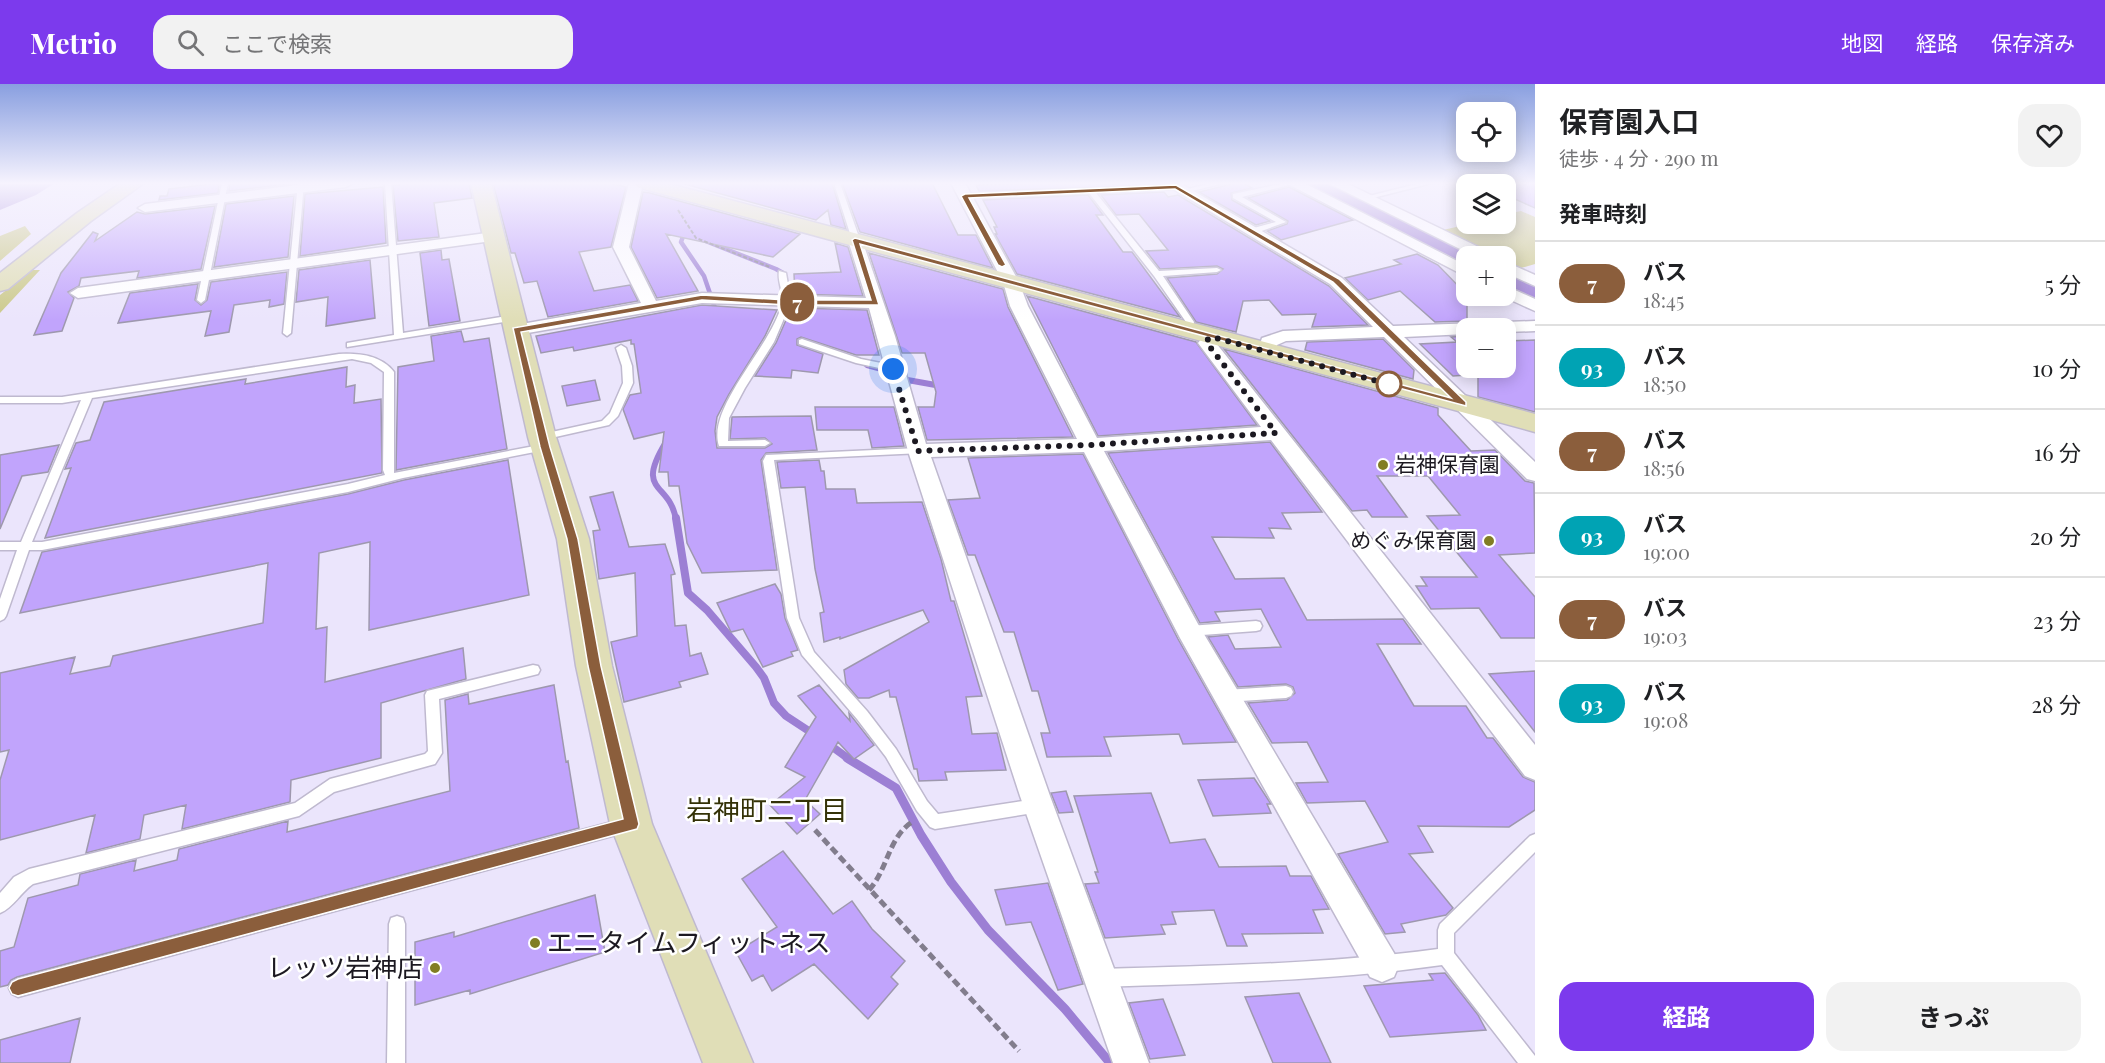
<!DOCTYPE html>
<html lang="ja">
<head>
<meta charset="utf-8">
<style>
  body { margin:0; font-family:"Playfair Display","Noto Sans JP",serif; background:#f2f2f2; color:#202124; height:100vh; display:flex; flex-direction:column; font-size:22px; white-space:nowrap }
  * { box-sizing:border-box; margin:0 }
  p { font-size:20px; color:#757577 }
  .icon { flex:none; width:33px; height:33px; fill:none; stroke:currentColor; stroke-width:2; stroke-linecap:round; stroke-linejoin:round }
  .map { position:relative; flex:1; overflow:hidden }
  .drawer { display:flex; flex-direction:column; background:#fff; width:570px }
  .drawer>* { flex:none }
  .badge { padding:0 12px; border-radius:20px; font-size:21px; line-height:39px }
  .controls { position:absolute; left:1456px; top:18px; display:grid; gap:12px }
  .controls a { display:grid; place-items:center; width:60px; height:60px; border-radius:12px; background:#fff; box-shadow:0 3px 15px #0003; font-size:30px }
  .you { position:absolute; width:30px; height:30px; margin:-15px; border:4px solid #fff; border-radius:50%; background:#1a73e8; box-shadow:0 0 0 9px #1a73e833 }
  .map>.badge { position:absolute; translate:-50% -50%; box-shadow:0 0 0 3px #fff }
  h2 { padding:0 24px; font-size:22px; line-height:54px }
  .round { display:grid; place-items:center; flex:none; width:63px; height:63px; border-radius:18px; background:#f2f2f2 }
  .headline { display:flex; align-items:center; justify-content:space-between; height:102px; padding:0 24px }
  h1 { font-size:28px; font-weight:700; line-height:45px }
  .action { display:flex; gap:12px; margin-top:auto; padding:12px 24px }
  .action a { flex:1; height:69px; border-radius:18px; background:#7c3aed; color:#fff; font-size:24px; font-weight:700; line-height:69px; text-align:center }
  .action a+a { background:#f2f2f2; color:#202124 }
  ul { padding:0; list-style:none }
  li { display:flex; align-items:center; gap:18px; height:84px; padding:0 24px; border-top:2px solid #e0e0e0 }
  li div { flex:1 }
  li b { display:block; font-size:22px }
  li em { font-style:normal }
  li .badge { min-width:66px; font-weight:700; text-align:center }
  header { display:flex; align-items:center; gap:36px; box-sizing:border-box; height:84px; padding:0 30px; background:#7c3aed; color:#fff }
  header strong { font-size:28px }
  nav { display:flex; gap:33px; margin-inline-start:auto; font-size:21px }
  .search { width:420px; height:54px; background:#f2f2f2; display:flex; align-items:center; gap:15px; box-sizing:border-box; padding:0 21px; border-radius:18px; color:#757577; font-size:22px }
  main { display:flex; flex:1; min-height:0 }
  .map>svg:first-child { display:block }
  .green { fill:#cbc989 }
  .water { fill:#9c7fd4 }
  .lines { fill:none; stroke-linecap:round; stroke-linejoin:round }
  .stream-far3 { stroke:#9c7fd4; stroke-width:4.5 }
  .stream-far2 { stroke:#9c7fd4; stroke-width:6 }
  .stream-far1 { stroke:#9c7fd4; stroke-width:8 }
  .stream { stroke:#9c7fd4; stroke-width:9 }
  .river { fill:#9c7fd4; fill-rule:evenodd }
  .building { fill:#c1a4fc; stroke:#9e98ae; stroke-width:1.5 }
  .lane-casing { stroke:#bfb9cf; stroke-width:3 }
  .street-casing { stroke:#bfb9cf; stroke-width:3 }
  .secondary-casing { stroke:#bfb9cf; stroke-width:3 }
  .path-far1 { stroke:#827d8d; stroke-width:2; stroke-dasharray:4 2; stroke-linecap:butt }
  .path { stroke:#827d8d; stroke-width:5; stroke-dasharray:8 4; stroke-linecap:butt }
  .lane { fill:#fff; fill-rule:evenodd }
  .street { fill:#fff; fill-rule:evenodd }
  .secondary { fill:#e0deb7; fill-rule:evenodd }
  .line { fill:#8b5e3c; stroke:#fff; stroke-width:1.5 }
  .walk { stroke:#1c1921; stroke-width:6; stroke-dasharray:0 10.8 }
  .stop-dot { fill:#fff; stroke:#8b5e3c; stroke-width:3 }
  .poi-dot { fill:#817d24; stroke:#fff; stroke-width:2 }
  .labels { text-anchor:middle; stroke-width:5; stroke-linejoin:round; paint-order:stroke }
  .poi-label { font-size:21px; fill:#1c1921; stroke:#fff; text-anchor:start }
  .near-poi-label { font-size:26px; fill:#1c1921; stroke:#fff; text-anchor:start }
  .near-neighbourhood-label { font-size:27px; fill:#343207; stroke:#fff }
</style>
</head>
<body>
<header>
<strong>Metrio</strong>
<div class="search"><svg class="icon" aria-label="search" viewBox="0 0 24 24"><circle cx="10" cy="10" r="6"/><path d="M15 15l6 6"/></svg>ここで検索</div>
<nav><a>地図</a><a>経路</a><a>保存済み</a></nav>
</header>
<main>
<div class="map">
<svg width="1535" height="979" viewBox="0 0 1535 979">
  <rect width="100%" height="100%" fill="#ebe5fc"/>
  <path class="green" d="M1521 127 1535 133V180L1521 184 1506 176V172H1498L1443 146 1469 140H1506V130Z
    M25 142 31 150 0 177V152Z
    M32 186H40L0 229V211Z"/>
  <path class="water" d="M0 99H55L36 111 0 126Z"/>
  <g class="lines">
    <path class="stream-far3" d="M685 147 681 158 704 192 717 230
      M703 156 776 185 783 189 784 196"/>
    <path class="stream-far2" d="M867 281 889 287
      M902 295 941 302
      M666 358C634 410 670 397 676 436"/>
    <path class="stream-far1" d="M676 434 688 509 707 526 756 583 764 594 774 619 786 632 815 651
      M827 659 849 675"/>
    <path class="stream" d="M847 674 896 704 921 751 951 798 988 846 1065 925 1110 979"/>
    <path class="river" d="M1303 99H1334L1479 172H1467V184L1457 182 1306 104Z
      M1506 187 1535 199V220L1506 207Z"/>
  </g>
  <path class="building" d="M219 99 218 109 159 116 160 112H167L169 105Z
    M230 99H296L229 107Z
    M399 99H469L472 114 434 119 439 153 398 157 393 101H399Z
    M493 99H609L626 103 611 163 579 168 594 207 630 201 638 217 548 233 537 197 524 199 515 169H511Z
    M681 99H832L846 145 831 141 828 126 816 136Z
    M842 99H932L958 151H976L993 184 860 148Z
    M1042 99H1127L1130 102 979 107 976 101Z
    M1236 99H1243L1252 104 1231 109 1232 116 1270 137 1256 141 1199 108Z
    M1478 99H1535V124L1506 111V100Z
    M383 103 386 159 300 172 305 110Z
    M1289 103 1353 136 1281 156 1267 147 1287 140 1288 137 1248 114Z
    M643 108 650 109 800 150 773 173 666 150 698 207 657 214 631 163Z
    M1164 108 1168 113 1178 111 1329 202 1368 241 1312 243 1316 230 1282 231 1269 216 1243 217 1236 248 1196 238 1167 194 1217 190 1223 185 1217 182 1160 185 1146 167 1168 166 1139 130 1116 131 1101 111Z
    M1088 111 1103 131H1096L1123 168H1132L1180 233 1017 190 995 150H997L994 143H997L983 116Z
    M294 112 288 173 214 183 226 120Z
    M215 122 201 185 137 194 139 187 81 194 79 202 68 208 74 214 62 247 34 251 61 189 93 148 98 150 95 157 137 128 145 130Z
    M835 159 848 163 863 212 795 210 794 190 841 188Z
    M441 166 442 176 449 175 460 237 429 242 420 169Z
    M869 169 1003 205 1008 223 1073 353 927 356 918 323H934L936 308 925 269H902Z
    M1417 170 1438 181 1467 211V237L1435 238 1400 207 1368 216 1345 194 1401 180 1394 176Z
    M370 176 375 234 326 242 328 213 296 218 299 186Z
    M287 188 284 220 269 223 270 216 234 221 229 248 205 252 211 227 118 239 130 209 198 200 195 216 201 221 207 216 211 198Z
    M1027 212 1196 258 1257 341 1098 352Z
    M702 221 777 226 765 252 729 310 717 333 715 347 717 364H765L772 360 765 354 730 355 732 333 811 332 817 366 766 369 761 376 777 486 702 489 687 459 679 402H669L668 388H659L664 348 634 355 623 325 630 311 641 309 634 260H631V256L574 267 573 263 541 269 536 252Z
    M796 224 867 226 879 271H856L801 253 797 255V261L823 270 818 289 792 286 791 294 755 292 776 259 790 227H796Z
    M461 247 464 258 489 254 507 365 396 386 398 283 434 277 431 252Z
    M1467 252V291L1453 292 1420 260 1457 258 1451 253Z
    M1383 255 1414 286 1413 295 1305 266 1307 258Z
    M1535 256V328L1478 313V284H1506V257Z
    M1224 265 1438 324V331L1471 367 1495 366 1525 397 1534 399 1535 469 1499 471 1535 513V554H1501L1479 524 1431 525 1416 502H1427L1421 493H1477L1427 432 1460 431 1428 392H1377L1407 433H1372L1367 426 1352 427Z
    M347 283 346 303 355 301 354 319 381 315 382 389 45 454 71 384 65 385 76 359 90 356 104 318 246 295 245 300Z
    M595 296 600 316 567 322 562 302Z
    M815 323H894L904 362 872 364 868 346H817Z
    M1270 358 1322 428 1282 429 1291 445 1269 444 1274 454 1212 453 1235 495 1284 494 1307 536 1403 535 1421 560H1377L1414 622H1466L1487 654H1493L1523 693 1535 698V726L1509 743 1418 742 1433 768 1409 770 1453 824 1446 831 1401 840 1405 848 1385 850 1338 770 1388 758 1365 717 1307 719 1296 699 1328 698 1307 658 1272 659 1248 619 1287 616 1295 609 1293 603 1286 600 1238 603 1208 553 1228 551 1235 565 1281 563 1261 525 1215 528 1220 537 1200 539 1108 369Z
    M59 361 48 388 22 392 0 445V371Z
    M1083 370 1178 555 1236 658 1183 660 1179 650 1104 653 1111 672 1047 673 1041 649H1050L1038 607H1032L1014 548H1004L975 471H968L948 416 980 414 968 374Z
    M508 376 529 511 369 546 370 458 319 469 316 545 327 543 325 598 463 564 466 595 381 619V674L291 696 290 718 182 745 186 721 144 731 140 755 86 769 95 731 0 756V696L9 666 0 668V589L75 573 70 590 110 582 113 572 263 539 268 479 20 529 42 468 348 410 404 396Z
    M819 376 821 387H824L826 405H855L857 419 922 418 941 475 951 517H954L982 612 966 613 972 650 997 649 1006 686 945 688 947 696 919 697 917 685H914L896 613H890L889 606 869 614H858L846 600 844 586 929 538 923 526 840 555V553L824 558 820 529 824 528 815 485 805 403 781 404 777 378Z
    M613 408 629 463 665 460 675 490 671 491 675 542 686 541 690 572 701 569 708 590 679 598 681 603 624 618 611 558 637 552 635 489 599 495 593 447 600 446 590 413Z
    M775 500 781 510 785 534 798 566 791 568 793 572 763 583 743 545 731 548 717 519Z
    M1535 587V648L1489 590Z
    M554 601 566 678 568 677 579 744 17 893 11 896 8 901 0 903V867L14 863 28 814 78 801 80 790 136 776 134 787 177 776 179 765 288 737 287 748 450 707 445 616 468 610 469 620Z
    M819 601 850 637 849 629 874 661 854 675 838 658 805 716 820 730 797 750 770 721 805 693 785 683 816 633 798 612Z
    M1254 694 1271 720H1267L1271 729 1213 732 1198 696Z
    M1066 707 1073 728 1059 729 1051 709Z
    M1151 709 1170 759 1205 755 1219 783 1286 782 1290 792H1311L1329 825 1313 826 1323 849 1242 850 1247 862H1227L1214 826 1172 828 1176 840 1161 841 1165 850 1105 854 1085 800 1099 799 1095 788H1098L1074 712Z
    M783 767 833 830 852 817 872 845 905 877 891 893 898 900 868 935 814 880 772 907 763 891 752 897 736 868 777 843 742 795Z
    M1048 799 1083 900 1058 906 1031 838 1006 841 995 806Z
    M595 811 605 868 470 910V906L415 921V858L454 848V853Z
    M1445 889 1478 931 1486 946 1390 953 1364 902 1433 896 1429 890Z
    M1299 909 1331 979H1273L1245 913Z
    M1163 915 1185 971 1150 975 1129 919Z
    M80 934 70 979H0V956Z"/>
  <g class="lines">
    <g class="lane-casing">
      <path id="lane" d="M222 99H228L205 216 201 219 197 216Z
        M298 99H304L291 249 287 252 283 249Z
        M385 99H391L403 249 513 231 517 234 516 236 347 263V259L394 251Z
        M834 99H840L860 156 859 158 852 156Z
        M1212 99H1224L1184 109 1180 107Z
        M1285 99H1297L1242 113 1286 138 1256 149H1250V145L1276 138 1233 114V110Z
        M1421 99H1432L1365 116 1361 114Z
        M1178 102 1180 103 1176 105 1096 109 1159 187 1217 184 1221 186 1217 188 1163 192 1194 238 1192 246 1188 249 1184 246 1186 238 1154 192 1089 109 965 114 961 112 965 110Z
        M779 187 786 189 791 218 774 258 745 304 729 334 728 357 765 356 770 359 765 362H719C706 323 773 261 782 219 784 209 777 197 779 187Z
        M802 255 861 275 896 282 898 284 893 287 856 279 799 260V256Z
        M621 261 626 264 632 282 633 299 618 332 609 341 542 356 538 355 537 353 538 351 602 337 610 329 623 299 622 282 616 264Z
        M339 270C359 269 381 271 394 288V389L545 360 550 363 545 366 403 394 348 408 42 466H29L6 532 4 535 0 537V515L17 466H0V458H21L81 316 62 319H0V313H62ZM352 275 371 279 384 288 383 386 385 391 348 400 42 458H32L92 314Z
        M918 364 923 367 922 369 774 376 799 534 814 568 867 627 896 665 927 717 938 730 1023 717 1029 708 1034 706 1039 708 1041 713C1038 720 1034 727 1027 730L935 745 930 743 917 727 886 673 857 635 802 571 787 534 763 377 766 371Z
        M1256 537 1260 538 1262 542 1260 546 1256 547 1189 552 1184 551 1183 547 1184 543 1189 542Z
        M533 581 538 582 540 586 538 590 439 615 442 669 435 680 334 708 299 732 33 800C21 808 13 824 0 829V809L14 793 29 785 295 719 330 695 425 670 428 667 425 611 427 607Z
        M1286 602 1291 604 1293 608 1291 612 1286 614 1225 618 1220 616 1218 612 1220 608 1225 606Z
        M627 734 632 736 635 741 632 746 627 748 18 913 12 910 9 904 12 898 18 895Z
        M1535 750V768L1454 849V869L1535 972V979H1518L1442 881C1329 897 1215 899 1100 903L1094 900 1091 894 1094 888 1100 885C1213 882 1326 880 1438 865V846L1440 840 1530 752Z
        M397 832 403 834 405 840V979H387L389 840 391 834Z"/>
    </g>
    <g class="street-casing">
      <path id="street" d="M313 99H353L346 103 145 128 138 124 145 120Z
        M629 99H643L629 163 656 217 702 209 866 214 848 156 851 153H861L895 252 926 360 1077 355 1010 222 1003 198 951 99H965L1019 198 1028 222 1097 354 1261 343 1198 259 1206 249H1218L1221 253 1216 259 1535 661V696L1525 692 1271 356 1104 367 1198 540 1394 869 1399 881 1394 893 1382 898 1370 893 1180 554 1084 368 931 373 1050 712 1149 979H1113L1020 712 908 367 869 224 702 219 516 251 510 250 507 246 510 242 516 241 641 219 613 163Z
        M1163 99H1180L1342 194 1393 242 1535 237V247L1506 248V244H1467V250L1404 253 1535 378V397L1527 395 1384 253 1286 257 1277 261 1273 270H1261L1258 266 1262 254 1283 247 1373 243 1330 200Z
        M1286 99H1304L1467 182V193Z
        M1328 99H1346L1491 169 1493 172H1474Z
        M494 148 502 153 499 156 78 214 70 209 78 204Z
        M1506 178 1535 191V202L1506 189Z
        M1506 202 1535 215V227L1502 212H1506Z"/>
    </g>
    <g class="secondary-casing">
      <path id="secondary" d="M121 99H144L91 137 8 205 0 207V189L77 129Z
        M471 99H491L556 353 589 455 612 582 652 740 753 979H703L610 740 576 582 557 455 528 353Z
        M634 99H666L1535 330V348L637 103Z"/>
    </g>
    <path class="path-far1" d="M678 126 696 154 770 183"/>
    <path class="path" d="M815 746 1019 967
      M869 806C888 785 888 754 912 738"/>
    <use href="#lane" class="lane"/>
    <use href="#street" class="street"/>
    <use href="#secondary" class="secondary"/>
  </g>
  <linearGradient id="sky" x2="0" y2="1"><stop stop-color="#899fe0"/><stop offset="0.42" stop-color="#f6f3fe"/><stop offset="1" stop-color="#f6f3fe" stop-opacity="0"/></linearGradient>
  <rect width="1535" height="236" fill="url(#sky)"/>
  <path class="line" d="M1176 101 1339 195 1466 318V322L860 160 879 221H787L702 216 521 248 550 363 578 455 601 582 639 740 637 745 18 912 12 910 9 904 12 898 18 895 623 735 588 582 567 455 540 363 513 244 702 211 787 216H871L852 156 855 154 1451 314 1333 198 1175 105 969 114 1006 181 1002 183 998 181 961 112 965 110Z"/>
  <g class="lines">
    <path class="walk" d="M893 285 918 367 1090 361 1276 349 1207 259V256L1212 253 1392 301 1389 300"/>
  </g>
  <circle class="stop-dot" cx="1389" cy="300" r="12"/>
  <g class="poi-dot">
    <circle cx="1383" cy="381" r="6"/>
    <circle cx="1489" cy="457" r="6"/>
    <circle cx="535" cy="859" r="6"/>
    <circle cx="435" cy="884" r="6"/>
  </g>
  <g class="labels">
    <g class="poi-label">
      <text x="1395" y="388">岩神保育園</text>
      <text x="1477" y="464" text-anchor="end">めぐみ保育園</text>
    </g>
    <g class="near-poi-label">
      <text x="547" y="868">エニタイムフィットネス</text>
      <text x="423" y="893" text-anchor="end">レッツ岩神店</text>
    </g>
    <g class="near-neighbourhood-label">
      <text x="767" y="736">岩神町二丁目</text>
    </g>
  </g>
</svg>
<div class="controls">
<a><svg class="icon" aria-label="locate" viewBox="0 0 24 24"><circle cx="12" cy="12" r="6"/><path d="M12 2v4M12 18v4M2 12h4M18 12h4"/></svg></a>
<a><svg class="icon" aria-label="layers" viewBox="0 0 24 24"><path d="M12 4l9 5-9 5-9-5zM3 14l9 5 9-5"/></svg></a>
<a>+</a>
<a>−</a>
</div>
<div class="you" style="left:893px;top:285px"></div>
<b class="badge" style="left:797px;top:218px;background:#8b5e3c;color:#fff">7</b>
</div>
<section class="drawer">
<div class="headline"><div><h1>保育園入口</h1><p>徒歩 · 4 分 · 290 m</p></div><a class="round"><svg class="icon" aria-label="heart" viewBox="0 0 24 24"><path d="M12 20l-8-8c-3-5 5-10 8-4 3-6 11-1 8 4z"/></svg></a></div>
<h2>発車時刻</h2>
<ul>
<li><span class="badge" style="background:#8b5e3c;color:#fff">7</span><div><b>バス</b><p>18:45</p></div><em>5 分</em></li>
<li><span class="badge" style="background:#00a3b4;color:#fff">93</span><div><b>バス</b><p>18:50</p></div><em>10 分</em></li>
<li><span class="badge" style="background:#8b5e3c;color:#fff">7</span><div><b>バス</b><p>18:56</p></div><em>16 分</em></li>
<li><span class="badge" style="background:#00a3b4;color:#fff">93</span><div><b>バス</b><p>19:00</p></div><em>20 分</em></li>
<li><span class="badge" style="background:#8b5e3c;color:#fff">7</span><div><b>バス</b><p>19:03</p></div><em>23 分</em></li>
<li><span class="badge" style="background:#00a3b4;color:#fff">93</span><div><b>バス</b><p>19:08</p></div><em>28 分</em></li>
</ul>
<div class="action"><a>経路</a><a>きっぷ</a></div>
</section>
</main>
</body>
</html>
